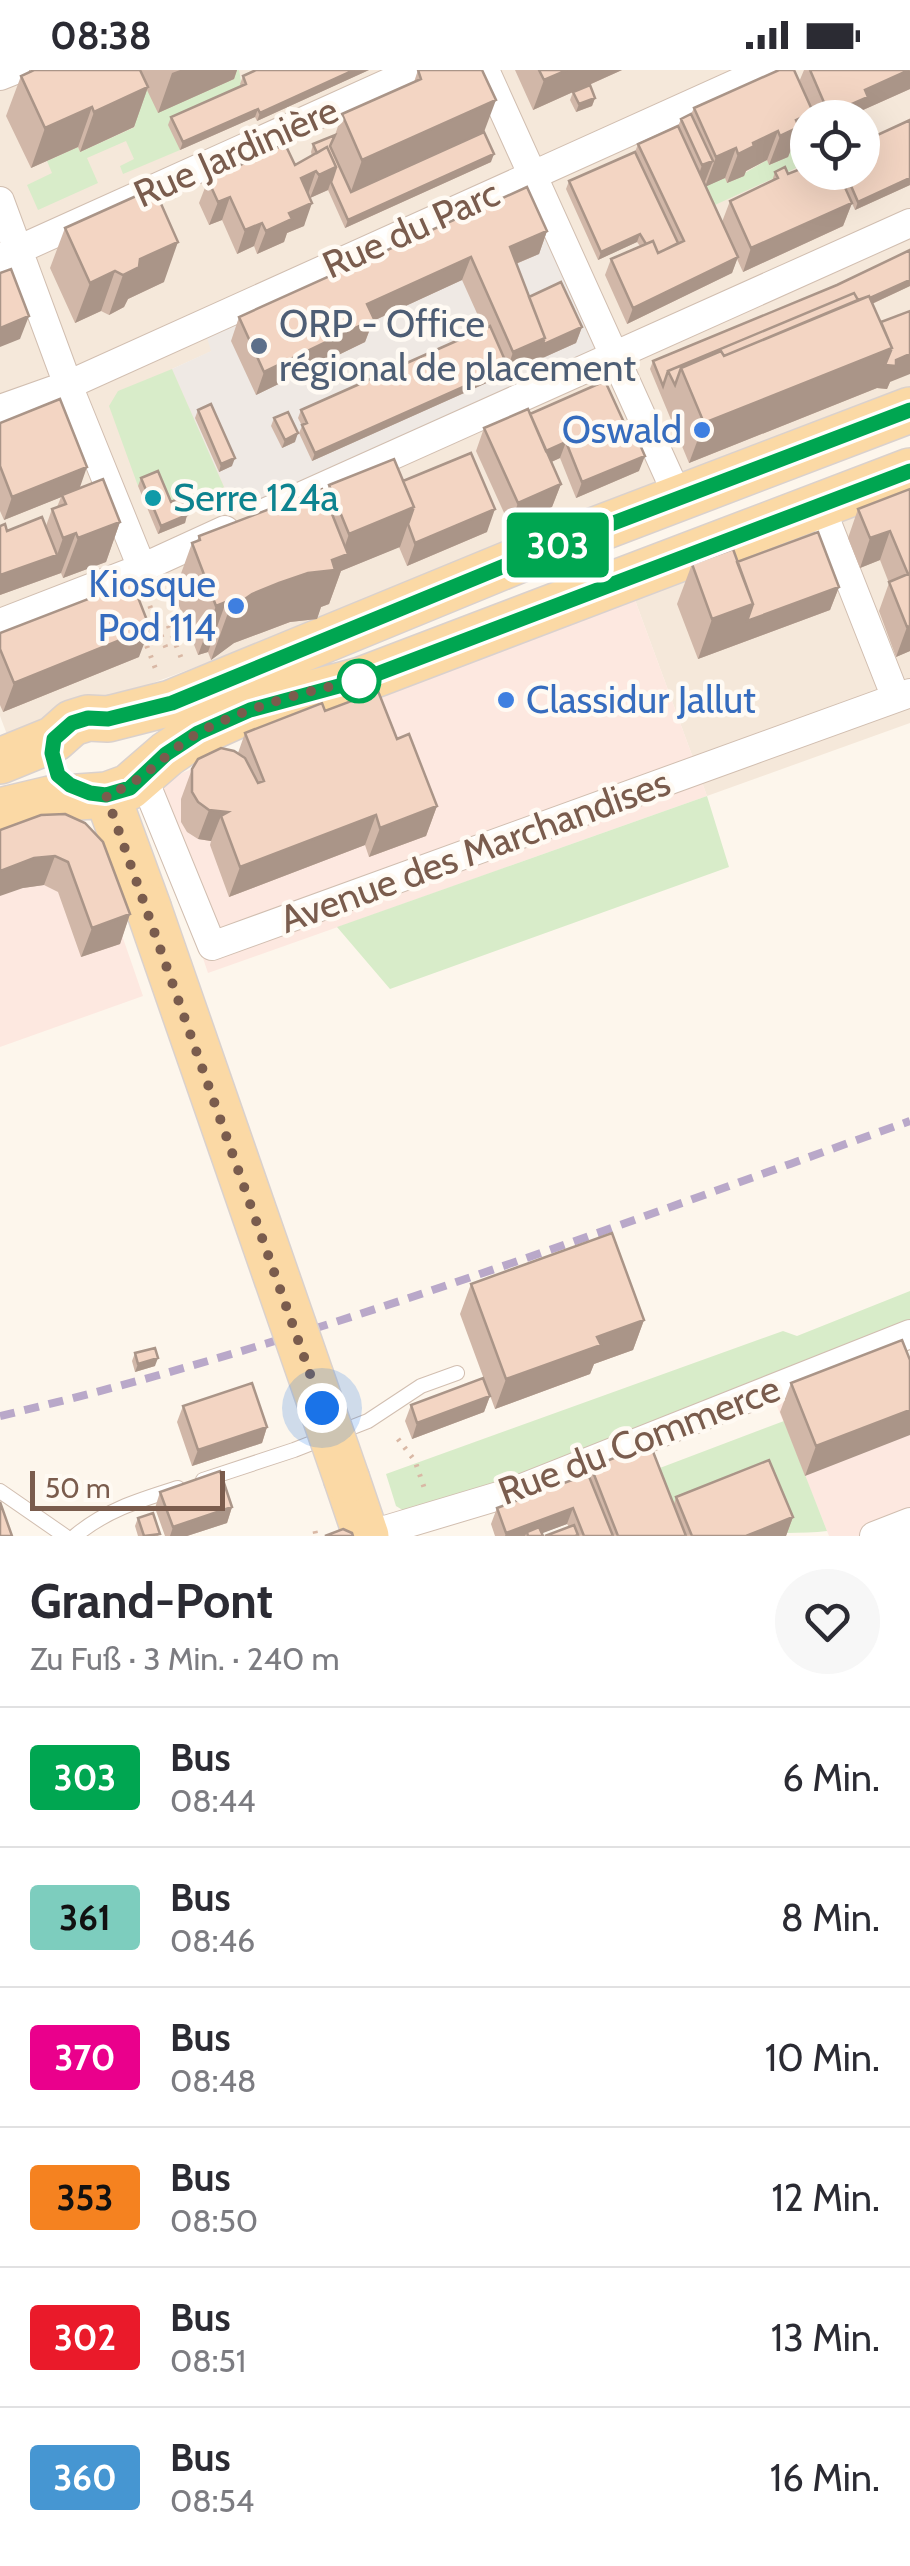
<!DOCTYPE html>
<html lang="de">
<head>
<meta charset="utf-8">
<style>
  body { margin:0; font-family:Cabin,sans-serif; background:#f7f7f7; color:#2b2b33; height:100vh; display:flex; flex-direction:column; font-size:38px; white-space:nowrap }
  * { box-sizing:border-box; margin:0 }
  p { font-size:32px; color:#7c7c81 }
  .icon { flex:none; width:55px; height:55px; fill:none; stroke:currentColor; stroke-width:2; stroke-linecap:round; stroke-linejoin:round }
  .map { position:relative; height:1466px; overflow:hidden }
  .panel { display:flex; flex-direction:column; background:#fff; flex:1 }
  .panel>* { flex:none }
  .badge { padding:0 20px; border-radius:8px; font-size:35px; line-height:65px }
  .fabs { position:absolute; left:790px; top:30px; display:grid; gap:20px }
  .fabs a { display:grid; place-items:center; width:90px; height:90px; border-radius:50%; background:#fff; box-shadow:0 10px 40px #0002; font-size:50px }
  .scale { position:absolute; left:30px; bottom:25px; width:195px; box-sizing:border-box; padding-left:10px; border:5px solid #7a5c4d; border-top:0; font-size:28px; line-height:35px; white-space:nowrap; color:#7a5c4d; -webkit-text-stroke:8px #fffaf3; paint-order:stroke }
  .you { position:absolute; width:50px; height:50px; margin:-25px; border:8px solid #fff; border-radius:50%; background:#1a73e8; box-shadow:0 0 0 15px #1a73e833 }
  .map>.badge { position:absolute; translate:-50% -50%; box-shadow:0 0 0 5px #fff }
  .round { display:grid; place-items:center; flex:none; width:105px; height:105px; border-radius:52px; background:#f7f7f7 }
  .overview { display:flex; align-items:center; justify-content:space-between; height:170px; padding:0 30px }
  h1 { font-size:48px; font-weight:700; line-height:75px }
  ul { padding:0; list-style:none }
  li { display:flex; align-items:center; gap:30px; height:140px; padding:0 30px; border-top:2px solid #e1e1e2 }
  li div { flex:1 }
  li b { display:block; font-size:38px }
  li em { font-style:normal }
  li .badge { min-width:110px; font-weight:700; text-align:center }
  .status { display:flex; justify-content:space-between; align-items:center; height:70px; padding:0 50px; background:#fff; direction:ltr }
  .status svg { height:28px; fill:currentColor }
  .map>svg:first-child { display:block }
  .residential { fill:#f5e8da; fill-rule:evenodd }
  .commercial { fill:#fde8e0 }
  .industrial { fill:#efe9e4 }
  .green { fill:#d8ecc9 }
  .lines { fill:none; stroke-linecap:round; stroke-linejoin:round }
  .service-casing { stroke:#d1beb0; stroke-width:16 }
  .minor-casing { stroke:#d1beb0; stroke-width:30 }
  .primary-casing { stroke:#dad1cd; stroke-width:48 }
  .path { stroke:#d9b8a5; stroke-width:5; stroke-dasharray:2.5 8; stroke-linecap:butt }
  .service { stroke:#fff; stroke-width:14 }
  .minor { stroke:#fff; stroke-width:28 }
  .primary { stroke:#fbd9a5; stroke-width:45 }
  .rail { stroke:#b9a8c9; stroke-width:8; stroke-dasharray:15 10; stroke-linecap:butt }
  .primary-bridge-casing { stroke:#dad1cd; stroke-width:48; stroke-linecap:butt }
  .primary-bridge { stroke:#fbd9a5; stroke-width:45 }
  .wall { fill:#d1b7a8 }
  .shaded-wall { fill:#aa9588 }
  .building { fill:#f3d5c3; stroke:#aa9588; stroke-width:2.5 }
  .line-casing { stroke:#fff; stroke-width:22 }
  .line { stroke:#00a651; stroke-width:15 }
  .walk { stroke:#7a5c4d; stroke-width:10; stroke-dasharray:0 18 }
  .service-dot { fill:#5c6f8a; stroke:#fffaf3; stroke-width:4 }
  .shop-dot { fill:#3f7fe0; stroke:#fffaf3; stroke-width:4 }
  .culture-dot { fill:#0f9aa8; stroke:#fffaf3; stroke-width:4 }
  .stop-dot { fill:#fff; stroke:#00a651; stroke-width:5 }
  .labels { text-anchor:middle; stroke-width:9; stroke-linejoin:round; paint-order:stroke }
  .street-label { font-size:38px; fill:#7a5c4d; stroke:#fffaf3 }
  .service-label { font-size:38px; fill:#4e5e75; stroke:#fffaf3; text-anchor:start }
  .shop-label { font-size:38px; fill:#366cbe; stroke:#fffaf3; text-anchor:end }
  .culture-label { font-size:38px; fill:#0d838f; stroke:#fffaf3; text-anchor:start }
</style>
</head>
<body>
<div class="status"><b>08:38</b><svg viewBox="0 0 49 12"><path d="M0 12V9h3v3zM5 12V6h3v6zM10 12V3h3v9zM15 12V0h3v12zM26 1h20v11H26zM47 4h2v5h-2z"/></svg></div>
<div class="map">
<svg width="910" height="1466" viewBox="0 0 910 1466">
  <rect width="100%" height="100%" fill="#fdf6ec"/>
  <path class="residential" d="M0 0H910V324L507 481 8 667 0 646ZM808 48H862V102H808ZM206 262 605 283 172 299 212 281Z
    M910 426V653L707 726 635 530Z"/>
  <path class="commercial" d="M635 530 707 726 208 903 145 717Z
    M78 738 143 926 0 977V766Z
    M910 1316V1466H829L773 1326Z"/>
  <path class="industrial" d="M529 114 605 283 236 443 172 299 211 281 205 261Z"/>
  <path class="green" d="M110 0H239L243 22 180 80 123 104 120 96 134 89 126 71 87 88 98 113 38 140 27 115 52 103 47 91 78 77 80 82 135 57Z
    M803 72 807 82V93L704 140 705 116 725 108 728 113 767 90 770 95 785 80Z
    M172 299 224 417 168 440 155 409 138 416 109 336 118 321Z
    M707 726 729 797 390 919 337 857Z
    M910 1221V1256L659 1354 409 1444 396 1436 386 1404 783 1261 797 1266Z
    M784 1351 827 1461C784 1466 711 1460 665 1457L644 1404Z"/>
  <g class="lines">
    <g class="service-casing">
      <path id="service" d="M203 1410 294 1380 368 1351 421 1316 457 1303
        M0 1421 65 1466
        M75 1466C106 1440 140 1430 178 1418"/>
    </g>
    <g class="minor-casing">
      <path id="minor" d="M485 0 679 429
        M0 6 15 0
        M0 131 68 315 142 498
        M0 188 417 0
        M0 339 68 315 766 0
        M820 435 896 628
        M264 443 910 153
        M0 553 142 498 225 460
        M143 707 212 876 910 623
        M365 1466 512 1422 910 1264
        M874 1466 910 1452"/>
    </g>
    <g class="primary-casing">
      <path id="primary" d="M0 691 54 669 72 653 88 648 108 649 171 633 548 478 910 340
        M107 725 148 837
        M0 741 50 729 107 725 129 717 167 684 198 663 249 640 361 610 910 401
        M347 1410 366 1466"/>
    </g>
    <path class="path" d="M146 526 168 583
      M159 559 168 555 182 590 179 592
      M143 566 156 600
      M398 1369 415 1391 426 1423
      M315 1461 316 1466"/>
    <use href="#service" class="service"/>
    <use href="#minor" class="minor"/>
    <use href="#primary" class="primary"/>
    <path class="rail" d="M0 1346C311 1273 609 1158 910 1051"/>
    <g class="primary-bridge-casing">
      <path id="primary-bridge" d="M148 837 347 1410"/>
    </g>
    <use href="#primary-bridge" class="primary-bridge"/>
  </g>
  <path class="wall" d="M34 0H237L234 9 158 43 147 20 134 57 80 82 78 77 31 98 6 46 21 6Z
    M369 0 257 51 255 47 180 80 168 55 171 47 241 16 240 14 243 6Z
    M418 0 484 62 491 92 345 158 328 120 310 128 304 156 287 163 284 172 257 184 254 176 237 184 222 150 209 155 199 133 208 110 295 95 312 86 311 82 313 74 335 65 342 44 414 12Z
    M515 0H622L578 20 595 28 592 36 576 42 570 30 573 22 533 40Z
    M804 0H910V19L863 40 861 48H808L803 72 792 77 788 87 769 95 767 90 746 101 744 106 727 113 725 108 706 116 722 152 730 131 772 111 775 102 788 104 852 133 843 156 743 202 737 189 732 203 627 254 605 205 611 189 640 176 637 172 598 190 566 119 569 111 635 82 638 74 678 56 681 49 691 44 694 38 799 12Z
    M910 50V115L855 140 838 102H862Z
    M65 158 164 212 128 229 124 237 109 245 101 241 75 253 50 198Z
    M547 161 539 184 516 194 529 227 582 257 576 273 312 391 299 363 302 356 298 348 301 340 484 259 462 210 373 251 365 272 256 325 231 271 239 247Z
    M910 180V216L872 234 890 312 887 319 877 318 689 393 650 299 653 291 837 215Z
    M198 340 232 396 219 402 195 348Z
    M530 344 639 401 576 428 560 388 551 392 561 414 552 437 510 456 476 381 484 358Z
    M274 348 295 372 282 378 271 356Z
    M0 353 120 452 106 492 63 508 61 503 0 525V456L7 461 46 456 52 439 57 437 61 427 4 450 0 441Z
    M141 408 187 445 185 453 158 464 138 416Z
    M403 411 487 462 407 496 399 477 341 501 329 534 321 537 317 549 290 552 234 573 211 590 208 582 198 585 174 523 192 473 197 471 199 466 325 427 329 415Z
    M910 419V581L896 587 879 541 889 513 880 490 860 498 848 468 858 439Z
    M737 492 839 517 830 540 698 589 677 534 692 494Z
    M0 579 139 587 3 642 0 635Z
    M325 641 397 669 437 736 426 766 369 787 365 775 229 827 210 775 211 771 198 769 187 762 181 752V729L192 699 238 683 245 663Z
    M41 745 130 844 120 874 81 887 58 822 44 815 23 818Z
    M471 1214 644 1250 633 1280 594 1294 590 1304 495 1339 460 1244Z
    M135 1283 155 1296 135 1302 132 1291Z
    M910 1290 805 1406 780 1342 791 1313Z
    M490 1326 484 1342 412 1369 405 1351 411 1335Z
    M183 1336 267 1357 262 1373 192 1396 177 1352Z
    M591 1397 674 1434 676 1427 793 1447 786 1466H545L569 1457 567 1454 542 1463 543 1466H495L491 1454 497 1438 588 1404Z
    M160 1422 232 1437 227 1453 187 1466H165L155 1438Z
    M138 1448 159 1466H138L135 1456Z"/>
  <path class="shaded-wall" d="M180 0H237L234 9 158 43 172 3Z
    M354 0H369L257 51 260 43Z
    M567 0H622L533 40 544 10Z
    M910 0V19L863 40 861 48H828L829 44 865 20Z
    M148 17 134 57 80 82 94 42Z
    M595 28 592 36 576 42 579 34Z
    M496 30 481 70 348 130 362 90Z
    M92 37 78 77 31 98 45 58Z
    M258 39 255 47 180 80 183 72Z
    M813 42 811 48H808V58L803 72 792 77 788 87 769 95 780 66 796 50Z
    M778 61 767 90 746 101 744 106 727 113 738 84 753 73Z
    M736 78 725 108 705 117 716 87Z
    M494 84 491 92 345 158 348 150Z
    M713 91 704 114 694 119 702 95Z
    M336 97 328 120 310 128 319 105Z
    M316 101 308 124 301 108Z
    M910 108V115L855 140 858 132Z
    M230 127 222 150 209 155 218 132Z
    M312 133 304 156 287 163 284 172 257 184 266 161 289 143Z
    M852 133 843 156 743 202 751 178Z
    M262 153 254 176 237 184 245 160Z
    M547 161 539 184 501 200 510 177Z
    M640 164 637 172 598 190 601 182Z
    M178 172 164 212 128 229 124 237 109 245 123 205 140 189Z
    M471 187 462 210 373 251 365 272 256 325 264 302 367 234Z
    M738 187 732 203 627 254 633 238Z
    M115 201 101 241 75 253 90 213Z
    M910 210V216L848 245 684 307Z
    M29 246 20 269 0 277V258Z
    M582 257 576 273 312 391 315 383 508 297 513 282 545 268Z
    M892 278 896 290 910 284V304L890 312 887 319 877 318 689 393 704 353Z
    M298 363 295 372 282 378 285 370Z
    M566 372 560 388 536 399 541 383Z
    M645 386 639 401 576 428 582 412Z
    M235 388 232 396 219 402 221 394Z
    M87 397 79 420 4 450 12 427Z
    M561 414 552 437 510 456 518 433Z
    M414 437 400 477 341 501 329 534 321 537 317 549 290 552 261 563 234 573 211 590 229 540 252 524 341 487 349 464Z
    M495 439 487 462 407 496 415 473Z
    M187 445 185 453 158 464 161 456Z
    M120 452 106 492 63 508 78 468Z
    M890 461 880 490 860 498 870 468Z
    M76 463 61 503 0 525V505L57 485 63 468Z
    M839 517 830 540 698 589 712 549 753 534Z
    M226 532 208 582 198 585 216 536Z
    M910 556V581L896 587 907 557Z
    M150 558 139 587 3 642 14 613Z
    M437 736 426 766 369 787 380 758Z
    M209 740 228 742 221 746 211 771 198 769Z
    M376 745 365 775 229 827 240 797Z
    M55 786 44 815 23 818 0 826V801L34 788Z
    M130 844 120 874 81 887 92 858Z
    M644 1250 633 1280 594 1294 590 1304 495 1339 506 1309 597 1267Z
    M158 1288 155 1296 135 1302 138 1294Z
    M490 1326 484 1342 412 1369 417 1353Z
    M910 1340V1365L805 1406 816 1376Z
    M267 1357 262 1373 192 1396 198 1380Z
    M232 1437 227 1453 187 1466H170L173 1457Z
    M573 1438 567 1454 535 1466 527 1462 525 1466H505L506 1463Z
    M793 1447 786 1466H746Z"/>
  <path class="building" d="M34 0H140L148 17 94 42 92 37 45 58 21 6Z
    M256 0H354L260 43 258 39 183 72 171 47 246 14 243 6Z
    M418 0H482L496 30 362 90 342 44 421 9Z
    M539 0H567L544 10Z
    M779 0H794L813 42 796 50 799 57 780 66 778 61 753 73 754 76 738 84 736 78 716 87 694 38Z
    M810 0H909L865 20 868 27 829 44Z
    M590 15 595 28 579 34 573 22Z
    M691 44 713 91 702 95 681 49Z
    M910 50V108L858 132 845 102H862V72Z
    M678 56 738 187 633 238 611 189 653 171 658 183 684 171 638 74Z
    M484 62 494 84 348 150 331 112 336 97 327 77 317 83 313 74 335 65 330 76 351 122Z
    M285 74 295 95 327 77 336 97 319 105 316 101 301 108 312 133 289 143 292 149 266 161 262 153 245 160 230 127 218 132 208 110Z
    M635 82 678 173 658 183 653 171 646 174 640 164 601 182 569 111Z
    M808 96V102H838L852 133 751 178 730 131 778 108 775 102 785 97 788 104Z
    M527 117 547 161 510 177 545 268 513 282 471 187 367 234 374 249 264 302 239 247Z
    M154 118 178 172 140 189 139 197 123 205 115 201 90 213 65 158Z
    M910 180V210L870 228 869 226 858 230 854 223 668 301 663 316 653 291 837 215Z
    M11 199 29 246 0 258V203Z
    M561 212 582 257 542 275 545 268 529 227Z
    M854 223 858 230 724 286 721 281 681 298 675 315 668 301Z
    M869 226 892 278 704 353 681 298 721 281 724 286Z
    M910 241V284L896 290V296L885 295 892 278 881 252Z
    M490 256 508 297 315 383 302 355 307 353 301 340Z
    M605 311 632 370 637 368 645 386 582 412 566 372 546 381 530 344Z
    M60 329 87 397 12 427 0 396V353Z
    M211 334 235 388 221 394 198 340Z
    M528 339 561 414 518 433 484 358Z
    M288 342 298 363 285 370 274 348Z
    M471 383 495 439 415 473 408 454 414 437 403 411Z
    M394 389 414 437 349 464 329 415Z
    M158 401 171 432 181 428 187 445 161 456 141 408Z
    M103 409 120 452 78 468 76 463 63 468 52 439 66 434 62 425Z
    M322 419 348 484 332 490 335 500 308 503 279 513 252 524 229 540 226 532 216 536 192 473 200 470 199 466Z
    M910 419V556L907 557 889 512 908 504 890 461 870 468 858 439Z
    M42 447 57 485 0 505V456L5 454 7 461Z
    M818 462 839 517 747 551 753 534 737 492Z
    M733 479 753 534 712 549 692 494Z
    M132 512 150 558 14 613 0 579V563Z
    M378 621 397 669 409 664 437 736 380 758 376 745 240 797 221 746 228 742 209 740 198 732 192 722V699L198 689 221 678 234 681 245 688 258 713 264 711 245 663 322 633 325 641Z
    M65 744 85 753 103 772 130 844 92 858 68 792 55 786 34 788 0 801V760L41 745Z
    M612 1163 644 1250 597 1267 601 1275 506 1309 471 1214Z
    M902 1270 910 1290V1340L816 1376 791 1313Z
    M155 1278 158 1288 138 1294 135 1283Z
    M483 1308 490 1326 417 1353 411 1335Z
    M252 1313 267 1357 198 1380 183 1336Z
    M650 1374 686 1466H618L591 1397Z
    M769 1390 793 1447 746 1466H692L676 1427Z
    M220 1401 232 1437 173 1457 160 1422Z
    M588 1404 613 1466H584L573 1438 506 1463 497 1438Z
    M0 1432 12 1466H0Z
    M153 1443 160 1464 144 1466 138 1448Z
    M574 1455 578 1465 575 1466H545Z
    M539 1457 543 1466H528L527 1462Z
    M343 1459 352 1463 353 1466H325Z"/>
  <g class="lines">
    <g class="line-casing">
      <path id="line" d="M910 340 548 478 172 633 108 649 88 648 72 653 54 669 52 683 58 705 70 715 90 723 106 725 130 718 166 684 198 663 250 640 361 610 910 401"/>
    </g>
    <use href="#line" class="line"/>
    <path class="walk" d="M322 1338 106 725C144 713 162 685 195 665 233 641 322 616 359 611"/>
  </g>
  <circle class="service-dot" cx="259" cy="276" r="10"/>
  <g class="shop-dot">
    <circle cx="702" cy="360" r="10"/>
    <circle cx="236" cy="536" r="10"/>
    <circle cx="506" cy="630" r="10"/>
  </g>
  <circle class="culture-dot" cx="153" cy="428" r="10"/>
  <circle class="stop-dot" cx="359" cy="611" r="20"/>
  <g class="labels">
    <g class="street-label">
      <text transform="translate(236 82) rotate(-24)" y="13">Rue Jardinière</text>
      <text transform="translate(411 159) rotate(-24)" y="13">Rue du Parc</text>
      <text transform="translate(475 781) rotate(-20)" y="13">Avenue des Marchandises</text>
      <text transform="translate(639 1370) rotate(-21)" y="13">Rue du Commerce</text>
    </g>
    <g class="service-label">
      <text x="279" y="267">ORP - Office<tspan x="279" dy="44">régional de placement</tspan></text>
    </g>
    <g class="shop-label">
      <text x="682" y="373">Oswald</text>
      <text x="216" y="527">Kiosque<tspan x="216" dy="44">Pod 114</tspan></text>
      <text x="526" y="643" text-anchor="start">Classidur Jallut</text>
    </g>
    <g class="culture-label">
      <text x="173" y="441">Serre 124a</text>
    </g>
  </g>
</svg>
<div class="fabs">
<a><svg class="icon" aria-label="locate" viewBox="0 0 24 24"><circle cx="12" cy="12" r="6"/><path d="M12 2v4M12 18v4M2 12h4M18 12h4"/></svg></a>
</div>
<div class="scale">50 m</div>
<div class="you" style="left:322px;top:1338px"></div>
<b class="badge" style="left:558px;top:475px;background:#00a651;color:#fff">303</b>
</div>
<section class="panel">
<div class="overview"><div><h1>Grand-Pont</h1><p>Zu Fuß · 3 Min. · 240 m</p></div><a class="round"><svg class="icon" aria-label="heart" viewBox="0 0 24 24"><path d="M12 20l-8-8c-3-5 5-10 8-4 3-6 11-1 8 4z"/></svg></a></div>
<ul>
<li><span class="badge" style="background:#00a651;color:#fff">303</span><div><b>Bus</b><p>08:44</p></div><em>6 Min.</em></li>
<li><span class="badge" style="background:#7dcdbe;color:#111">361</span><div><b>Bus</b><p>08:46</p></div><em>8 Min.</em></li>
<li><span class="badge" style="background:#ea008c;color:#fff">370</span><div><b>Bus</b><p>08:48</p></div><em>10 Min.</em></li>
<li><span class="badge" style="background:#f58220;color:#111">353</span><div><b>Bus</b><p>08:50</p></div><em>12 Min.</em></li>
<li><span class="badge" style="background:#ea1a2a;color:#fff">302</span><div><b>Bus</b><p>08:51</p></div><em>13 Min.</em></li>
<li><span class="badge" style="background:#4696d2;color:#fff">360</span><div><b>Bus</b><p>08:54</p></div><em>16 Min.</em></li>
</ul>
</section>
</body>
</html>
